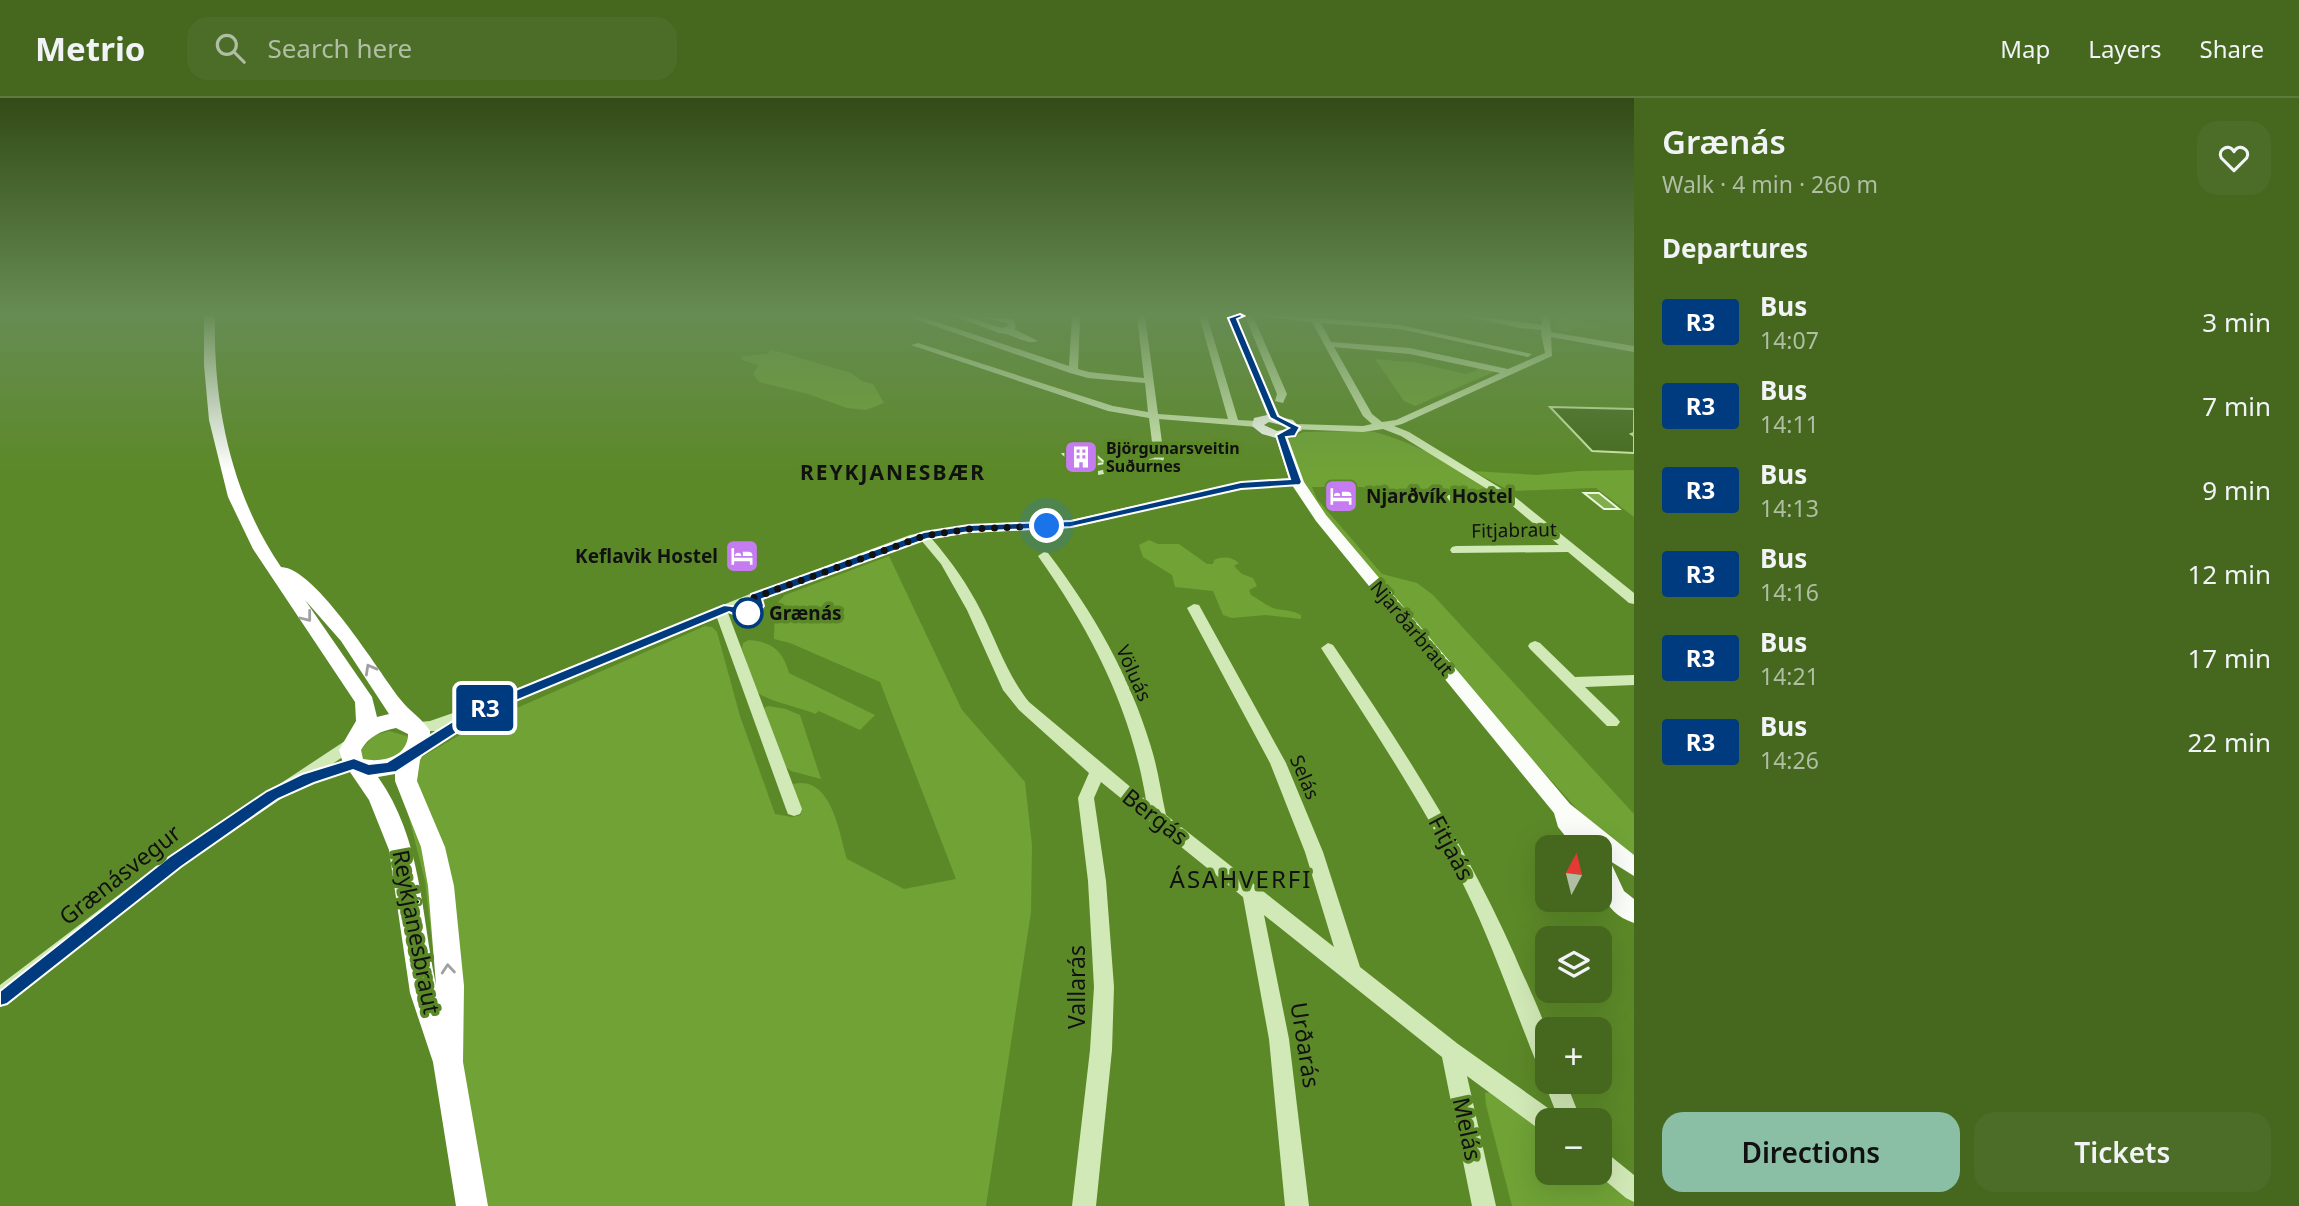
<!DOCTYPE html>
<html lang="en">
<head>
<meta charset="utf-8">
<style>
  body { margin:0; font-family:"Noto Sans",sans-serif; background:#4c6d27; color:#f1f3f6; height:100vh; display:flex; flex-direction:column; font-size:26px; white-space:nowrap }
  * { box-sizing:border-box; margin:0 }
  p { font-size:23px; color:#b0bea4 }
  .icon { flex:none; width:38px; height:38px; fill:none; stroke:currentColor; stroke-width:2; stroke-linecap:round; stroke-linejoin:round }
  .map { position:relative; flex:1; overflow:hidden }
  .details { display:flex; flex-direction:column; background:#45671e; width:665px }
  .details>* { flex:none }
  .badge { padding:0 14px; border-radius:5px; font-size:24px; line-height:46px }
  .needle { width:46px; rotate:7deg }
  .buttons { position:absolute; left:1535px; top:737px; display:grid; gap:14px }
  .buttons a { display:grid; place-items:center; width:77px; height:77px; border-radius:14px; background:#45671e; box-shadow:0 7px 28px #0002; font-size:35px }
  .you { position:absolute; width:35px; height:35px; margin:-18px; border:5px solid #fff; border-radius:50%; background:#1a73e8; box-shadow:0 0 0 10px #1a73e833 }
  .map>.badge { position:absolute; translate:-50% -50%; box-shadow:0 0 0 4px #fff }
  h2 { padding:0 28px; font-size:26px; line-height:63px }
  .round { display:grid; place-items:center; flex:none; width:74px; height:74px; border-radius:21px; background:#4c6d27 }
  .summary { display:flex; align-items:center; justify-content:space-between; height:119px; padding:0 28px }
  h1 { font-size:33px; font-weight:600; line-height:52px }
  .action { display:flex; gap:14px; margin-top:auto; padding:14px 28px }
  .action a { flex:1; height:80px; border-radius:21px; background:#8abfa5; color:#111; font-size:28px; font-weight:600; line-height:80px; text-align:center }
  .action a+a { background:#4c6d27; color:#f1f3f6 }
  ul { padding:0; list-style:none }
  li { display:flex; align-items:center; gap:21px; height:84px; padding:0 28px }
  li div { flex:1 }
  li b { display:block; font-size:26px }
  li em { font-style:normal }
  li .badge { min-width:77px; font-weight:700; text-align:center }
  header { display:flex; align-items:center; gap:42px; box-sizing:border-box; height:98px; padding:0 35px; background:#45671e; border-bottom:2px solid #5d7b3c }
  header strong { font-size:33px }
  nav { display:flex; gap:38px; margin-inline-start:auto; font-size:24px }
  .search { width:490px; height:63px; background:#4c6d27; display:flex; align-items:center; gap:18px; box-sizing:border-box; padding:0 24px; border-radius:21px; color:#b0bea4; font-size:26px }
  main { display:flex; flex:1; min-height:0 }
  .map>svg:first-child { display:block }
  .green { fill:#70a236 }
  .water { fill:#456a1d; stroke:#cde9aa; stroke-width:2 }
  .building { fill:#81ae4d; stroke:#eaf7d9; stroke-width:2 }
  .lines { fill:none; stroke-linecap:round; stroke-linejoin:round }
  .minor { fill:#d1e9b6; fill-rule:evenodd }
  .major { fill:#fbfef8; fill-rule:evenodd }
  .highway { fill:#fff; fill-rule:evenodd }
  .oneway { stroke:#a0a0a0 }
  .line { fill:#003b80; stroke:#fff; stroke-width:2 }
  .walk { stroke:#111; stroke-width:7; stroke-dasharray:0 12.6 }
  .stop-dot { fill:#fff; stroke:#003b80; stroke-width:3.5 }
  .labels { text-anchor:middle; stroke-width:7; stroke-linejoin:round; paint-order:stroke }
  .far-poi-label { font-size:16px; font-weight:bold; fill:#111; stroke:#5c8928; text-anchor:start }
  .poi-label { font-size:19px; font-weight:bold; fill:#111; stroke:#5c8928; text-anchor:start }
  .street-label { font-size:19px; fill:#111; stroke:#5c8928 }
  .stop-label { font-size:19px; font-weight:bold; fill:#111; stroke:#5c8928; text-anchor:start }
  .far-district-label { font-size:21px; font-weight:bold; letter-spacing:2px; fill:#111; stroke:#5c8928 }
  .near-street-label { font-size:23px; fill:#111; stroke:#5c8928 }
  .near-neighbourhood-label { font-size:24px; letter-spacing:2px; fill:#111; stroke:#5c8928 }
</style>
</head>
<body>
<header>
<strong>Metrio</strong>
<div class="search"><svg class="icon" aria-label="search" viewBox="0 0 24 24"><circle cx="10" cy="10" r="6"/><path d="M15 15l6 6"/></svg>Search here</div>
<nav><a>Map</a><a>Layers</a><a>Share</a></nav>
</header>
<main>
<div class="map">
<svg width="1634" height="1108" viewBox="0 0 1634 1108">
  <rect width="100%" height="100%" fill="#5c8928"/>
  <path class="green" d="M1555 218 1602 228 1591 232 1579 229C1571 233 1565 236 1556 231Z
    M770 251 851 275 862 283 873 286 884 305 866 312 847 310 808 296 759 284 753 276 759 267 741 262 743 258 768 256Z
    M1375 261 1418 265 1466 276 1475 273 1478 268 1496 273 1415 308 1404 303Z
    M1369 333C1399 338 1470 371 1490 394L1435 396 1432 392 1409 393 1411 397H1390L1362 389H1312L1317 401 1382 476 1417 485 1433 497 1634 716V762L1596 732 1474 597 1324 419 1302 386 1286 343 1303 334Z
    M1634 372V419L1596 390 1510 393 1473 373 1537 377 1579 373Z
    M1149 442 1158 446H1179L1207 466H1213L1214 462C1224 458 1231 459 1239 465L1234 468 1242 476 1253 480 1257 488 1249 492 1251 497C1258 501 1270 510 1277 511 1287 513 1292 512 1301 517V521L1266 517 1232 520 1223 517 1213 493 1175 489 1172 477 1143 459 1139 447Z
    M889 458 962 612 1025 684 1032 747 1031 814 986 1108H462L425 783 401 688 422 659 475 628 705 528 712 529 717 534 740 618 775 716 792 719 801 717 793 686C832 677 839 735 847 761L904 791 956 781 880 584 790 545 774 541 775 507 785 497Z
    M749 542C773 544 783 553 789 575L875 617 860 632 819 613 815 616C800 609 763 603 754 591L742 550 743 545Z
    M768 608 786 611 800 617 821 681 791 673 783 667 764 610Z
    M389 633 407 638 408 649 391 663H364L360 653 373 638Z
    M1493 994 1547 1033V1074L1599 1075 1634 1102V1108H1512L1486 1007 1485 995Z"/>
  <path class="water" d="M1550 309 1634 311V335L1631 336 1634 338V355L1592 353Z"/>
  <path class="building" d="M1089 351 1105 365 1089 368 1081 361 1071 363 1063 356Z
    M1584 395H1599L1619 411H1604Z"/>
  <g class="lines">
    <path class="minor" d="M906 218H919L1069 268 1072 218H1080L1078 271 1089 274 1144 280 1137 218H1145L1158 316 1228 321 1199 218H1207L1238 322 1257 323 1262 326 1257 329 1159 321 1164 361 1159 367 1098 377V373L1154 360 1149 320 1108 313 911 247 918 245 1113 308 1148 314 1145 285 1088 280 1070 275Z
      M953 218H966L1002 230 1008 228 1007 225 972 218 1013 221 1016 229 1014 231 1038 243C1028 248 1011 235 999 235Z
      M1245 218H1253L1287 296 1283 305 1275 303 1277 296Z
      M1258 218H1296L1400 227 1532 256 1528 259 1400 231 1321 225 1331 244 1410 250 1508 271 1545 255 1541 235 1542 232 1520 230 1463 218H1481L1542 227 1541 218H1549L1551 234 1634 248V254L1551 239 1552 258 1402 326 1394 328 1409 334 1515 399 1634 495V506L1629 505 1568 454 1452 455 1450 452 1452 449 1456 448 1559 447 1508 404 1412 402 1410 400 1416 397H1497L1401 338 1383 331 1363 334 1291 331 1290 329 1295 326 1363 328 1372 326 1363 318 1312 224ZM1334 249 1410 256 1500 275 1396 322 1382 324 1372 316Z
      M1297 381 1301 382V386L1241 390 1071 430 969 435 932 441C951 463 968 487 981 513 997 544 1007 577 1029 604L1146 702C1131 610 1091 533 1038 458L1044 454 1048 455C1093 514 1130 578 1151 649 1158 671 1161 695 1166 717L1334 849 1305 754 1270 665 1187 510 1194 506 1199 507 1286 665 1323 754 1360 869 1458 946 1555 1015 1558 1022H1547V1034L1539 1031 1467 978 1496 1108H1472L1442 959 1264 817 1289 941 1309 1108H1285L1269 941 1243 799 1101 684 1094 700 1106 783 1114 889 1112 952 1096 1108H1072L1090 952 1094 889 1088 783 1078 700 1089 675 1019 612 1003 592 967 512 941 466 921 442 728 515 802 711 800 716 794 718 788 716 786 711 717 520 466 622 468 626 465 630 422 656H410L408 652 410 648 436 633H410L407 629 410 625 430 623 479 606 750 496 910 437 969 427 1071 422 1241 384Z
      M1535 543 1540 545 1575 579 1634 577V587L1585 589 1617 620 1620 624 1617 628H1607L1530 551 1528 548 1530 545Z
      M1328 545 1333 547C1401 647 1466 747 1515 858 1523 878 1543 917 1547 936 1549 948 1547 962 1547 974L1539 971C1514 910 1493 847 1464 788 1423 705 1371 628 1321 550Z
      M354 637 360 639 362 643 360 647 331 667 353 660 359 662 361 666 359 670 308 686 304 685 181 769 7 906 0 909V887L169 759Z
      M1547 977V984H1566L1581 1022H1559L1544 984Z
      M1600 1052 1608 1056 1634 1077V1104L1626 1100 1595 1074H1600Z"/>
    <path class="major" d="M1228 218 1237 220 1280 319 1293 322 1302 332 1288 340 1304 384 1326 417 1570 706 1634 757V778L1610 763 1624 793 1634 801V825C1600 813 1600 788 1600 757L1604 758 1600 754V749H1574L1558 729 1554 715 1316 423 1290 384 1276 340 1262 336 1252 328 1254 320 1267 317ZM1269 324 1285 328 1288 331 1277 333 1264 327Z"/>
    <path class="highway" d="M204 218H215C213 306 231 396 281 469 316 470 379 574 400 601 409 613 423 621 430 633V644L420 662 417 683 445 749 454 788 464 888 463 964 488 1108H456L433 964 410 895 389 752 369 702 350 674 345 672 339 652 356 623 355 604 253 451 228 399 209 322 204 267ZM305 502 341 543 389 616 377 619 372 599ZM396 630 408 636C408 659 382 665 363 661L361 652C369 638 381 633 396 630ZM395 676V683L421 749 428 788 436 887C421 816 422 741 378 679Z"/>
  </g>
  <defs><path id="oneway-chevron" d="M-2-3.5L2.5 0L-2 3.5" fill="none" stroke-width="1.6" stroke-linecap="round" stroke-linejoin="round" transform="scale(1.75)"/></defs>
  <g class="oneway">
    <use href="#oneway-chevron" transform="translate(307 519) rotate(52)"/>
    <use href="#oneway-chevron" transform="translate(370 571) rotate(-119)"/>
    <use href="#oneway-chevron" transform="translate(448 871) rotate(-95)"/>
  </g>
  <linearGradient id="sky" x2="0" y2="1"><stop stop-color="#334b16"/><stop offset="0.58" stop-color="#668c53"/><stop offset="1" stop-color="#668c53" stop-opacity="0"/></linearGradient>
  <rect width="1634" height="373" fill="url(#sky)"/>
  <path class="line" d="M1240 216 1244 218 1237 221 1278 318 1300 329 1295 338 1286 339 1302 384 1300 387 1241 391 1071 429 969 434 927 441 762 501 764 508C754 521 743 521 729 514L489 614 396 674 368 678 353 672 314 685 278 701 181 769 7 906 0 908V893L169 759 267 693 302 676 354 660 369 666 387 664 479 607 724 507 747 510 751 507V496L924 434 969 427 1071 423 1241 384 1290 381 1276 337 1289 330 1270 320 1228 220Z"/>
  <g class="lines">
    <path class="walk" d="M748 515 742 504 924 438 969 431 1047 428"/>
  </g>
  <defs>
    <g id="building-square" transform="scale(1.75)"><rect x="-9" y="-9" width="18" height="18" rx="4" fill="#c47cf0" stroke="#5c8928"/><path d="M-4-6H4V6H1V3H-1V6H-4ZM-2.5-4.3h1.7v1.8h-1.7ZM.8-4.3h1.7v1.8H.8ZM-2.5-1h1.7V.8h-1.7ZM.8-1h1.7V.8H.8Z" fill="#fff"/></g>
    <g id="hotel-square" transform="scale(1.75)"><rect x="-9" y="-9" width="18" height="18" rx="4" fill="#c47cf0" stroke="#5c8928"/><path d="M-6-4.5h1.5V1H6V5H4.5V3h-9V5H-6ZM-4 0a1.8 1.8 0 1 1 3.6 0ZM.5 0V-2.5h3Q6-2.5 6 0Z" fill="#fff"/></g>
  </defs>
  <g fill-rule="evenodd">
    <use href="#building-square" x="1081" y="359"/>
    <use href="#hotel-square" x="1341" y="398"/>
    <use href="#hotel-square" x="742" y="458"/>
  </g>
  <circle class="stop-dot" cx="748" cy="515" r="14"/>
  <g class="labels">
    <g class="far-poi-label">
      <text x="1106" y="356">Björgunarsveitin<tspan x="1106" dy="18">Suðurnes</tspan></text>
    </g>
    <g class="poi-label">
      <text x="1366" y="405">Njarðvík Hostel</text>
      <text x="718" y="465" text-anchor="end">Keflavìk Hostel</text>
    </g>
    <g class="street-label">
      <text transform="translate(1514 432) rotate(-1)" y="7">Fitjabraut</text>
      <text transform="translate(1412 530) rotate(50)" y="7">Njarðarbraut</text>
      <text transform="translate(1134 575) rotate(66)" y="7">Völuás</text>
      <text transform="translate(1305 679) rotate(67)" y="7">Selás</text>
    </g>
    <g class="stop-label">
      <text x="769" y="522">Grænás</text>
    </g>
    <g class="far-district-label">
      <text x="893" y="382">REYKJANESBÆR</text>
    </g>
    <g class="near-street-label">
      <text transform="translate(1155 719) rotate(38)" y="8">Bergás</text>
      <text transform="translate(1451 750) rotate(62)" y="8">Fitjaás</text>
      <text transform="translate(120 777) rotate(-38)" y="8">Grænásvegur</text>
      <text transform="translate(416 834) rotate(79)" y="8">Reykjanesbraut</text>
      <text transform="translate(1077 889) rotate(-90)" y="8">Vallarás</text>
      <text transform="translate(1305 947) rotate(81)" y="8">Urðarás</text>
      <text transform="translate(1467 1031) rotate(78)" y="8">Melás</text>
    </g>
    <g class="near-neighbourhood-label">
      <text x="1241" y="790">ÁSAHVERFI</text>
    </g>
  </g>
</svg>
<div class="buttons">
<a><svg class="needle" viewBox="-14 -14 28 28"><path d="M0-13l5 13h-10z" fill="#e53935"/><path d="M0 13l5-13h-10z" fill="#b0bea4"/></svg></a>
<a><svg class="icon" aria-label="layers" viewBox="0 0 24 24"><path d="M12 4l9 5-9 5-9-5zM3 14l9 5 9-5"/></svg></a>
<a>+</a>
<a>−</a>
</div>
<div class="you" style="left:1047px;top:428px"></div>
<b class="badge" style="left:485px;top:610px;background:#003b80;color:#fff">R3</b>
</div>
<section class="details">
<div class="summary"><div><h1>Grænás</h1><p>Walk · 4 min · 260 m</p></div><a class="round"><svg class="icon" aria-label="heart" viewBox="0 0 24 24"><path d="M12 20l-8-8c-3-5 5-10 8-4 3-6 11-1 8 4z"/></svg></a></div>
<h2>Departures</h2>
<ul>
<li><span class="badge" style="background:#003b80;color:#fff">R3</span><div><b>Bus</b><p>14:07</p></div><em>3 min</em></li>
<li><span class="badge" style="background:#003b80;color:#fff">R3</span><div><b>Bus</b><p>14:11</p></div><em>7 min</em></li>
<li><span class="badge" style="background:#003b80;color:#fff">R3</span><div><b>Bus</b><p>14:13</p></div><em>9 min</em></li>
<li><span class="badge" style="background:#003b80;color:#fff">R3</span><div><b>Bus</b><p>14:16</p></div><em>12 min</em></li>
<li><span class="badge" style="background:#003b80;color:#fff">R3</span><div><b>Bus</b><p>14:21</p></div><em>17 min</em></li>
<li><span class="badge" style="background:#003b80;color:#fff">R3</span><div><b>Bus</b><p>14:26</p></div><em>22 min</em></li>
</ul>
<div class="action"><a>Directions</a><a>Tickets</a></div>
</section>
</main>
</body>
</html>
